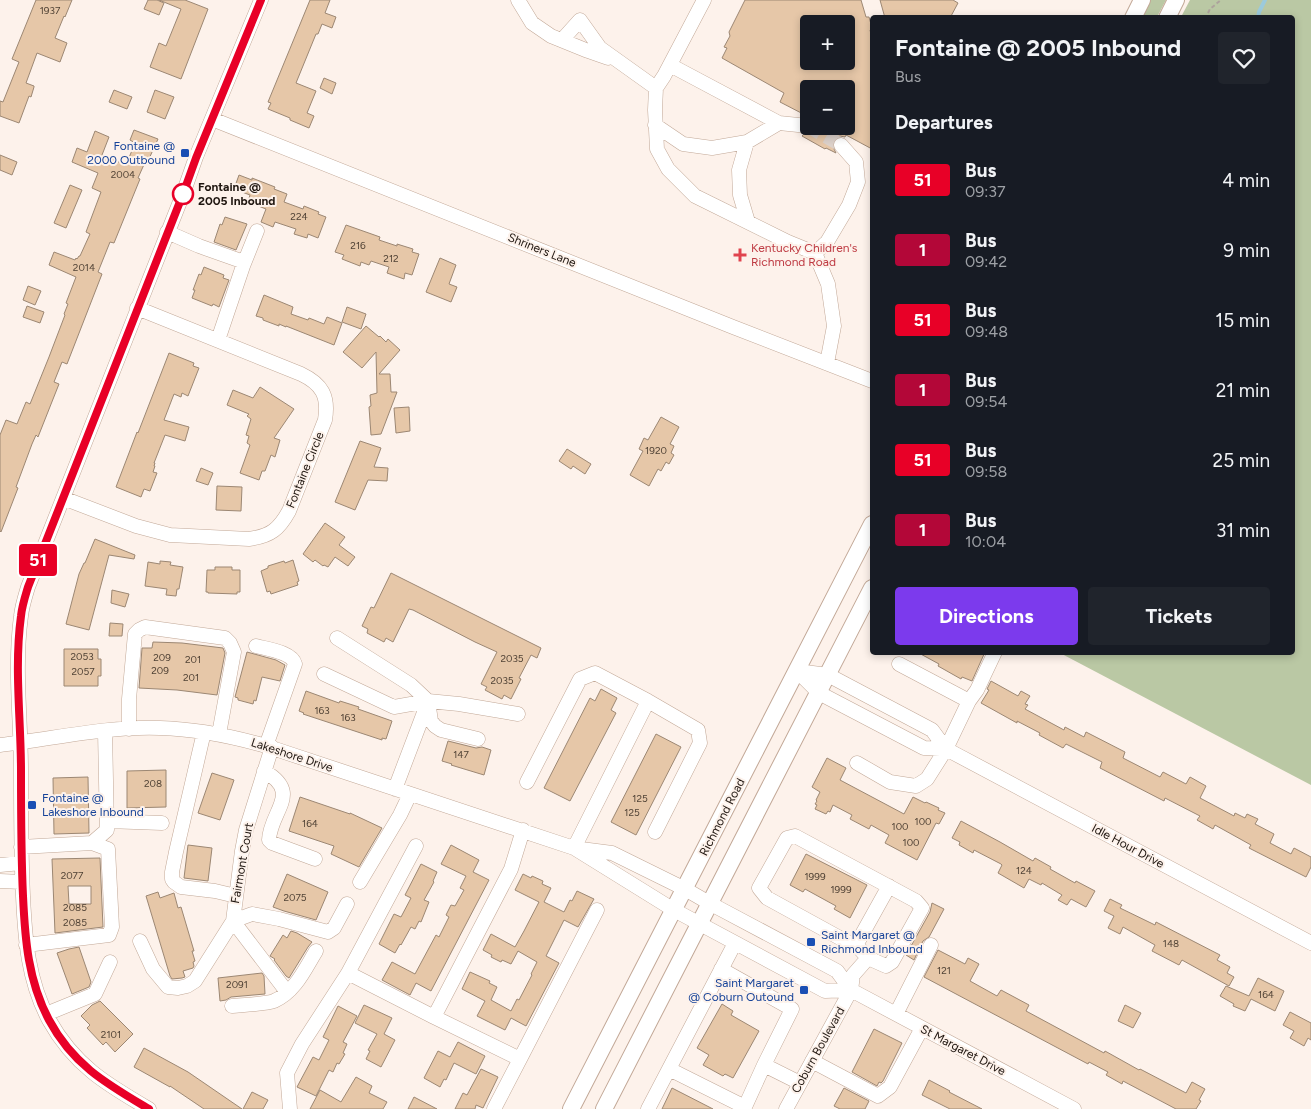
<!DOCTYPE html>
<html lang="en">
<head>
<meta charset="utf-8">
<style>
  body { margin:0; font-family:Figtree,sans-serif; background:#20242c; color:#f1f3f6; height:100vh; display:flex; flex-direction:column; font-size:19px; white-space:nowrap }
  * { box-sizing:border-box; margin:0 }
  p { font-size:16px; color:#9ea1a6 }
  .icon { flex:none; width:28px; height:28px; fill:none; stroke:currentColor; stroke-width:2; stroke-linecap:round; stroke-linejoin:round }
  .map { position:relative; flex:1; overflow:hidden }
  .drawer { position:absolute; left:870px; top:15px; width:425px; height:640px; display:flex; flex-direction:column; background:#171b24; border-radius:5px; box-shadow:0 2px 8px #0003 }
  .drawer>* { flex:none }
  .badge { padding:0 10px; border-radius:4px; font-size:18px; line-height:32px }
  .controls { position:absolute; left:800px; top:15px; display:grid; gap:10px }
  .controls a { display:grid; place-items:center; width:55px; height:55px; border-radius:5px; background:#171b24; box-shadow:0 2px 8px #0003; font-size:25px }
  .map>.badge { position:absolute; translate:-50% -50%; box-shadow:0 0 0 2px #fff }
  h2 { padding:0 25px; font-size:19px; line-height:45px }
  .round { display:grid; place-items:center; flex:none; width:52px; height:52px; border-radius:5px; background:#20242c }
  .head { display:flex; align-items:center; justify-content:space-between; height:85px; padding:0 25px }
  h1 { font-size:24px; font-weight:700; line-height:38px }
  .primary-button { display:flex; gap:10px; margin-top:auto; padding:10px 25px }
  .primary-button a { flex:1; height:58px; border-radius:5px; background:#7c3aed; color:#fff; font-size:20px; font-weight:700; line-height:58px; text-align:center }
  .primary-button a+a { background:#20242c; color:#f1f3f6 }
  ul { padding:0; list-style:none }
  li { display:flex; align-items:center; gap:15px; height:70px; padding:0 25px }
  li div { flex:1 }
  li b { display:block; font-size:19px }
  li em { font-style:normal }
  li .badge { min-width:55px; font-weight:700; text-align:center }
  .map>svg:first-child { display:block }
  .green { fill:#bac8a4 }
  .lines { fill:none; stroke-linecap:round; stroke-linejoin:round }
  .stream { stroke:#9ccadb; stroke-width:4 }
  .building { fill:#e6c7a8; stroke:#9c8773; fill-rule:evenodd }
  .minor-tunnel { stroke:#dcd1ca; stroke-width:14; stroke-dasharray:14 7; stroke-linecap:butt }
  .minor-casing { stroke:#c2a897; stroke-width:15 }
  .major-casing { stroke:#c2a897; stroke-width:18 }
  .path { stroke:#ada39c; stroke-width:2; stroke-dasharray:4 2.5; stroke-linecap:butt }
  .minor { stroke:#fff; stroke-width:14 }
  .major { stroke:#fff; stroke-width:16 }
  .line-casing { stroke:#fff; stroke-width:11 }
  .line { stroke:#e80027; stroke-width:8 }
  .transit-dot { fill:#1a4fb4; stroke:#fdf2eb; stroke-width:2 }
  .stop-dot { fill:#fff; stroke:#e80027; stroke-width:2.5 }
  .health-dot { fill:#e0444e; stroke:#fdf2eb; stroke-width:2 }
  .labels { text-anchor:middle; stroke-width:4; stroke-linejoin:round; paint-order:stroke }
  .number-label { font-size:10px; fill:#504235 }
  .transit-label { font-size:12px; fill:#164399; stroke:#fdf2eb; text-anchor:end }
  .stop-label { font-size:12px; font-weight:bold; fill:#1e150f; stroke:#fdf2eb; text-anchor:start }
  .health-label { font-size:12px; fill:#be3a42; stroke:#fdf2eb; text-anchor:start }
  .street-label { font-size:12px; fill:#1e150f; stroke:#fdf2eb }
</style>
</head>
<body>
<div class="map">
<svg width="1311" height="1109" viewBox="0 0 1311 1109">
  <rect width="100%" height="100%" fill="#fdf2eb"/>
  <path class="green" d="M1150 0H1166L1157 17 1141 18Z
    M1190 0H1311V785L1060 653 1292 652V18L1181 17Z"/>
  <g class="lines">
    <path class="stream" d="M1258 18 1259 12 1265 0"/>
  </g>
  <path class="building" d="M36 0H72L65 17 64 16 55 38 67 43 60 62 37 53 26 83 34 86V87L31 97 29 96 19 123 0 116V101L3 102 19 62 12 59Z
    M148 0H157L164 3 159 15 144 9Z
    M159 0H185L208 9 181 79 150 67 159 43 166 46 181 9Z
    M310 0H330L325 13 336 17 332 28 322 24 318 34H316L296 83 316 91 307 113 314 116 309 128 290 120V118L268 109 271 103 268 102Z
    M745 0H861L866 17H869L872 28V30H870L872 38V149L846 135 845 137 840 136 836 138 833 142V147L836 153 826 148 825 149 802 136 804 134H812L815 131 817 126H846V89H809V117L780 102 784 93 722 58 727 48 724 47 730 36 729 32ZM809 24H846V61H809Z
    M880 0H953L958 3 950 18H885Z
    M324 78 336 83 332 94 320 88Z
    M114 90 132 97 127 109 109 102Z
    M155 90 174 97 165 119 147 112Z
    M134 130 158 139 148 161 146 160 138 178 140 179 114 243 110 242 98 272 102 274 67 364 62 362 54 382 59 384 38 437 36 435 32 444 16 487 18 488 1 532 0 531V435L6 420 17 424 26 402 30 404 49 357 65 315 64 314 68 304 66 303 76 277 49 265 54 252 75 260 76 258 77 259 79 256H80L90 234 86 232 101 192 92 188 98 173 72 162 77 148 87 152 95 131 109 137 102 155 126 165 135 143 130 140Z
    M0 155 17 162 12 175 0 170Z
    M239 175 252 180V178L275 187 274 189 287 194 284 202 303 209 304 206 319 212 318 214 326 217 318 238 308 234 307 238 294 234 296 229 275 222 273 227 261 222 266 209 248 202 250 195 234 189Z
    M70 185 82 190 66 228 54 223Z
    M225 217 247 224 236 250 214 242 220 224 222 225Z
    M346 225 380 237 379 240 397 246V244L413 249 412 252 419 254 412 275 405 273 404 279 387 273 389 267 371 261 369 265 361 262 360 266 342 259 344 255 335 252Z
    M440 258 456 265 449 284 457 287 451 302 426 292Z
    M204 267 224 275 223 278 229 280 219 307 213 304 212 306 192 298 195 290H193L199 274 201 275Z
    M28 286 41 291 35 305 23 300Z
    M264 295 293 307 291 314 308 320 309 318 324 324 327 317 342 323 334 345 286 326V327L279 324V326L263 320V318L256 316Z
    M27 306 44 312 40 323 23 317Z
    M347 307 366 314 361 329 342 322Z
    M366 326 379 337 380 336 386 342 388 339 400 350 379 374H390L391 392H397L381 434 371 435 369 407 371 406 370 395 377 393 376 352 362 368 343 352Z
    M169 353 194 363 193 366 199 368 188 396 182 393 181 397 174 394 164 420 189 427 185 441 165 435 154 463H155L154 466H155L153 472 157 473 150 491 144 489 141 497 116 487 137 432 138 433Z
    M260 387 294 409 274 438 280 440 275 457 271 455 265 471H262L259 480 240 473 250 445 247 443 249 436 246 435 251 419 247 416 249 414 227 405 233 390 253 398Z
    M409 407 410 431 396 433 394 408Z
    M661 417 679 427 670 444 674 446 671 453 674 455 669 464 666 462 661 471 658 469 649 486 630 475 643 451 639 449 644 438 648 440Z
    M360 441 381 448 374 467 388 468 387 481 368 480 355 510 335 502Z
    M567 449 591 464 585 474 573 466 571 469 559 461Z
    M201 468 213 473 208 485 196 481Z
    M217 486 242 487 241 511 216 510Z
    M325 523 345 537 339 545 355 557 348 566 335 557 328 567 324 565 323 566 315 560 313 562 303 554Z
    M95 539 135 555 134 559 109 555 89 630 66 624 79 574 84 563H85Z
    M293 560 299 581 297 582 298 585 271 594 270 591 267 592 261 571 268 568V566L284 561 285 563Z
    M160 561 171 562 170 565 183 567 179 589H177L176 596 166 595 167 589 145 586 148 562 160 564Z
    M215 567H232V570H240V592H237V594L208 593V592H206L207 570H215Z
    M391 573 541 648 537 658 531 655 519 678 521 679 511 699 504 695 502 699 485 690 487 687 481 684 497 652 475 642 413 610 409 609 393 642 386 638 384 642 367 633 368 629 362 626 371 607 374 608Z
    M112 590 129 594 125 607 111 603Z
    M110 623 123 624 122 636H109Z
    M153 642 182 643 223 648 225 653 217 695 177 690 139 688 142 648H152Z
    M64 649H98V659H101V676H98V686H64Z
    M247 652 276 660 285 665 280 681 262 677 256 701 254 700 253 704 238 700V698L235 697Z
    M917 652H985L972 681 962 677 961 679 938 666 939 664Z
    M991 681 1018 696 1021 691 1030 696 1025 704 1028 705 1025 709 1064 730 1065 727 1084 737 1086 732 1125 752 1123 758 1160 777 1163 772 1186 784 1190 777 1206 786 1200 798 1234 816 1235 813 1245 818 1247 814 1258 819 1255 824 1274 834 1270 843 1291 854 1294 848 1311 857V867L1306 877 1249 848 1251 845 1215 825 1213 829 1197 820 1200 816 1165 798 1164 801 1100 768 1102 762 1066 744 1063 748 1039 735 1040 733 1017 721V723L981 703 989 690 987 689Z
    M601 689 617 698 611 710 616 713 570 801 544 788 590 698 595 701Z
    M306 691 339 703 340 701 359 707 358 709 392 721 386 739 382 738V740L303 714 304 713 299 711Z
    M656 734 681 747 636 835 611 822Z
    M448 741 476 748 482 747 491 750 484 775 451 765 452 764 442 761Z
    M827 758 846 768 840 780 904 814 913 797 925 803 926 802 939 808 938 810 945 813 939 824 936 823 917 860 885 843 889 835 871 825 869 829 850 819 852 815 833 805 830 812 828 811 826 814 815 809 817 805 815 804 817 801 816 800 820 792 812 787Z
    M166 770V807L127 808V771Z
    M212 773 234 780 220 820 198 813Z
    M88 777 89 833 54 834 53 778Z
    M300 797 350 814V813L382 828 359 867 331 854 334 846 289 831Z
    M961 821 1000 842 1033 861 1035 858 1051 867 1050 869 1075 883 1076 881 1095 891 1086 907 1071 899 1067 905 1058 900 1062 895 1042 883 1041 885 1029 879 1024 888 998 873 1002 865 1001 864 974 850 973 853 959 845 960 842 952 838Z
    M188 845 212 848 208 881 184 878Z
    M451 845 479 860 473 872 489 880 431 991 416 983 410 995 382 980 392 962 415 974 436 935 439 937 449 917 446 915 451 905 455 906 464 890 460 888 466 876 441 864Z
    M806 854 867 885 850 918 834 909 836 906 805 889 803 892 790 885Z
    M100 858 103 927 55 933 52 859ZM68 886H91V904H69Z
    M421 864 437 872 433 881 434 882 424 900 429 902 421 922 419 921 415 929 411 927 401 945 400 944 395 953 379 944 394 914 401 917 411 898 405 895Z
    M287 874 328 892 316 920 284 911 273 907Z
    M523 874 531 878 532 876 543 881 542 884 551 888 544 902 564 912 570 900 572 901 577 891 594 899 578 927 564 920 546 956 559 963 526 1026 511 1018 505 1030 477 1016 485 1001 462 989 470 972 490 981 489 983 497 987 491 1000 511 1011 517 999 519 1000 532 975 531 974 537 962 518 951 511 964 502 960 501 962 491 957 492 955 483 950 491 934 515 947 524 931 539 902 515 890Z
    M158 892 160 898 174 893 178 908 181 907 194 951H192L195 961 193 962 194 966 193 968 183 971 185 977 182 978 172 979 170 976 146 896Z
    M1110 899 1122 905 1120 908 1155 925 1156 922 1220 955 1217 960 1230 967 1227 973 1234 977 1229 986 1182 960 1179 965 1152 951 1155 945 1123 927 1120 934 1108 928 1114 916 1104 911Z
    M932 903 944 909 929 937 923 941 914 960 906 955 930 912Z
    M291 931 297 933 312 942 308 947 289 978 286 976 274 960 275 959 270 956 283 935 287 938Z
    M79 947 91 982 89 987 72 994 57 953 69 949Z
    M938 950 965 964 968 958 979 964 970 981 997 996 1001 990 1029 1005 1026 1011 1104 1053 1105 1051 1139 1070 1140 1069 1186 1093 1192 1082 1205 1089 1199 1100 1201 1101 1196 1109H1176L1123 1081 1122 1084 1106 1075 1108 1072 1089 1062 1088 1064 924 977Z
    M262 973 264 976 265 994 231 997 226 1000 220 1001 218 978Z
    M1258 978 1284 991 1275 1011 1251 999 1245 1011 1233 1006 1234 1004 1220 996 1226 986 1249 996Z
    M100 1001 133 1034 115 1052 106 1042 103 1045 87 1028 90 1025 81 1016 92 1005Z
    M722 1004 733 1011 731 1015 759 1031 733 1078 725 1074 723 1076 703 1065 709 1055 697 1048Z
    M364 1005 392 1018 384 1034 395 1040 381 1067 366 1059 370 1051 368 1050 377 1034 355 1023Z
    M1125 1005 1141 1013 1133 1028 1118 1021Z
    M338 1006 357 1016 343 1042 347 1044 343 1053 345 1054 339 1064 337 1063 333 1072 329 1070 316 1096 297 1087 313 1057 319 1060 329 1040 323 1037Z
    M1290 1012 1311 1023V1040L1308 1038 1304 1046 1290 1038 1294 1031 1283 1025Z
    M874 1029 902 1043 883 1081 881 1083 879 1082 877 1086 852 1072Z
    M458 1042 485 1056 476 1074 454 1063 446 1080 444 1079 440 1087 424 1078 438 1051 450 1057Z
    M144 1048 188 1072 242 1109H204L170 1086V1087L134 1067Z
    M481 1069 498 1077 483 1108 476 1105 475 1109H455L463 1093 467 1095Z
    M356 1077 372 1086 369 1093 387 1102 383 1109H310L320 1090 341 1102Z
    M929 1080 950 1091 949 1092 982 1109H950L922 1095Z
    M672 1088 713 1109H662Z
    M844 1088 869 1101 865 1109H840L834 1106Z
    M252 1092 268 1100 263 1109H243Z
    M414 1097 437 1109H408Z"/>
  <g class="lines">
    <path class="minor-tunnel" d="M808 126 841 145"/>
    <g class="minor-casing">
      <path id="minor" d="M518 0 532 23 551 36 588 51 608 58
        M704 0 664 76 656 88 655 110 657 149 668 169 695 196 788 242 815 253 828 284 834 326 827 363
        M562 40 580 20 600 48 656 88
        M670 65 779 123
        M212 119 733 327 872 381
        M655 125 683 144 712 148 747 142 779 123 808 126
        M747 142 739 170 740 195 748 222
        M167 232 199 246 244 262
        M815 253 827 242 849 205 858 182 856 162 841 145
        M218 340 243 266 257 231
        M63 498 136 526 170 535 249 539C271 536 279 529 289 511L325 420C329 396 322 384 301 374L137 308
        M337 638 411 685 428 701 431 721 435 726 441 730 478 739
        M256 646C267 649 292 652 295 664L266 746
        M797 671 819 693 924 748 946 749 1311 943
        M797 671 828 675 932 730 946 749
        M324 674 394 707 428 701 459 704 518 714
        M969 701 977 690 995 652
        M129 729V699L135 634 139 630 145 627 225 638 230 643 234 652 219 734
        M204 732 176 852 172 872V879L174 882 181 887 215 891 236 896
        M0 745C53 739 107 726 160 728 196 729 231 736 266 746L574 848 674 910 825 991 851 990
        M857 763 890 782 916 786 927 779 946 749 969 701 899 664
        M264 771C303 793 270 811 269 840L272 843 315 859
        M527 782 580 679 595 673 648 701
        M395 789 428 702
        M107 821 162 823
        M523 830 511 869 434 1017 520 1059 597 910
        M92 843 107 830 105 731
        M416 846 348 973 434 1017
        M21 847 92 843 108 849 112 927 109 935 26 945
        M574 848 648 701 698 730 700 743 655 832
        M581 849 612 853 685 889 711 904 837 971 851 990 1074 1109
        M0 865 21 863
        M0 881 22 882
        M360 882 400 815 410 794
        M233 921 242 851 246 830 272 747
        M233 921 287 992
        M140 941 153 969 168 987 178 988 187 986 195 981 233 921 252 914 279 919 328 932 334 928 347 904
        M855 947 889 886
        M721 969 792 1009 764 1065
        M232 1006C242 1005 266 1004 274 1001 295 992 305 969 316 951
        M46 1014 95 994 110 962
        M896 1014 931 945
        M812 1061 878 1096 890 1087 922 1028
        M669 1069 745 1107
        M149 1109C106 1084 74 1065 49 1020 28 981 25 939 23 896 21 854 21 813 21 771 21 719 14 668 21 616 22 606 25 597 28 587L183 194 196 157 261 0
        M290 1109 287 1073 302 1044 348 973
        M494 1109 520 1059
        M648 1109 735 943
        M744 1109 764 1065 800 1083
        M786 1109 851 990 853 975 868 958 886 966 892 962 922 908 916 901 795 836 787 838 759 888 767 898 860 949 868 958"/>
    </g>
    <g class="major-casing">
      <path id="major" d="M1133 18 1142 0
        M1167 18 1176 0
        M571 1109 872 524
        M604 1109 872 588"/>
    </g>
    <path class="path" d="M1208 13 1210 9 1221 0"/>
    <use href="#minor" class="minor"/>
    <use href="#major" class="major"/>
  </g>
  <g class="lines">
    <g class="line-casing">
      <path id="line" d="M149 1109C107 1084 73 1065 49 1020 28 981 25 939 23 896 21 854 21 813 21 771 21 719 14 668 21 616 22 606 25 597 28 587L183 194 196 158 261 0"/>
    </g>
    <use href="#line" class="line"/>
  </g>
  <g class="transit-dot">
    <rect x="180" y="148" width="10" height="10" rx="2.5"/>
    <rect x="27" y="800" width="10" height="10" rx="2.5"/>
    <rect x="806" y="937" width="10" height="10" rx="2.5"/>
    <rect x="799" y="985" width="10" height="10" rx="2.5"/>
  </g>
  <circle class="stop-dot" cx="183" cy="194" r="10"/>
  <path class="health-dot" d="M737.5 247.5h5v5h5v5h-5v5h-5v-5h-5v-5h5z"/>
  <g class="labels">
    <g class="number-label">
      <text x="50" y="14">1937</text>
      <text x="123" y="178">2004</text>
      <text x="299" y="220">224</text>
      <text x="358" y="249">216</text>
      <text x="391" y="262">212</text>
      <text x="84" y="271">2014</text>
      <text x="656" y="454">1920</text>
      <text x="82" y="660">2053</text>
      <text x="162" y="661">209</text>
      <text x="512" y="662">2035</text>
      <text x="193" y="663">201</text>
      <text x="160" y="674">209</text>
      <text x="83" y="675">2057</text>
      <text x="191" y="681">201</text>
      <text x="502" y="684">2035</text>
      <text x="322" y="714">163</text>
      <text x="348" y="721">163</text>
      <text x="461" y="758">147</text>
      <text x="153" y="787">208</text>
      <text x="640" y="802">125</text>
      <text x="632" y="816">125</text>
      <text x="923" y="825">100</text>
      <text x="310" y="827">164</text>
      <text x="900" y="830">100</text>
      <text x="911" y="846">100</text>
      <text x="1024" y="874">124</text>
      <text x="72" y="879">2077</text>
      <text x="815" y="880">1999</text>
      <text x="841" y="893">1999</text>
      <text x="295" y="901">2075</text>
      <text x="75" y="911">2085</text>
      <text x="75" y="926">2085</text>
      <text x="1171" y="947">148</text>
      <text x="944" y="974">121</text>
      <text x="237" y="988">2091</text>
      <text x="1266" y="998">164</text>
      <text x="111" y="1038">2101</text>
    </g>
    <g class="transit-label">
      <text x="175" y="150">Fontaine @<tspan x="175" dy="14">2000 Outbound</tspan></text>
      <text x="42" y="802" text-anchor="start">Fontaine @<tspan x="42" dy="14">Lakeshore Inbound</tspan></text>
      <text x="821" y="939" text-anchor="start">Saint Margaret @<tspan x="821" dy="14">Richmond Inbound</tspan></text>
      <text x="794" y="987">Saint Margaret<tspan x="794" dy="14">@ Coburn Outound</tspan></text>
    </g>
    <g class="stop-label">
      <text x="198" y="191">Fontaine @<tspan x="198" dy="14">2005 Inbound</tspan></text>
    </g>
    <g class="health-label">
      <text x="751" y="252">Kentucky Children's<tspan x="751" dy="14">Richmond Road</tspan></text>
    </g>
    <g class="street-label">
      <text transform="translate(542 250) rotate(22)" y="4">Shriners Lane</text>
      <text transform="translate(305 470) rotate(-68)" y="4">Fontaine Circle</text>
      <text transform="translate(292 755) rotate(18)" y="4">Lakeshore Drive</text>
      <text transform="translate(722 817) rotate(-63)" y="4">Richmond Road</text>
      <text transform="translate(1128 846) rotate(28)" y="4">Idle Hour Drive</text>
      <text transform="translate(242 863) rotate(-80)" y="4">Fairmont Court</text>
      <text transform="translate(818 1050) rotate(-61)" y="4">Coburn Boulevard</text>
      <text transform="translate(963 1050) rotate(28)" y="4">St Margaret Drive</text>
    </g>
  </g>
</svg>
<div class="controls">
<a>+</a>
<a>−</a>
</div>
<b class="badge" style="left:38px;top:560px;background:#e80027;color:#fff">51</b>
<section class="drawer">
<div class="head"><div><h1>Fontaine @ 2005 Inbound</h1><p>Bus</p></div><a class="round"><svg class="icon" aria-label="heart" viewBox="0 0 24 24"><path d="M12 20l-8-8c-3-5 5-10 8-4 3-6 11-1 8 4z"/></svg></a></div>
<h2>Departures</h2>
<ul>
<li><span class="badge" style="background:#e80027;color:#fff">51</span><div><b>Bus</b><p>09:37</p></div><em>4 min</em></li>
<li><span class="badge" style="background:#b30738;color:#fff">1</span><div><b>Bus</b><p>09:42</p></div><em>9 min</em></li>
<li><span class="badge" style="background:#e80027;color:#fff">51</span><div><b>Bus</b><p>09:48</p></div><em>15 min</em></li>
<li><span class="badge" style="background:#b30738;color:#fff">1</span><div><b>Bus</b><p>09:54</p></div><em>21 min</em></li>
<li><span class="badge" style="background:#e80027;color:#fff">51</span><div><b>Bus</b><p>09:58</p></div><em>25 min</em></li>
<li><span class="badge" style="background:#b30738;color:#fff">1</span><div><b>Bus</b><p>10:04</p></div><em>31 min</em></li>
</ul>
<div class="primary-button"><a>Directions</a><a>Tickets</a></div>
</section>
</div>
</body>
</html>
